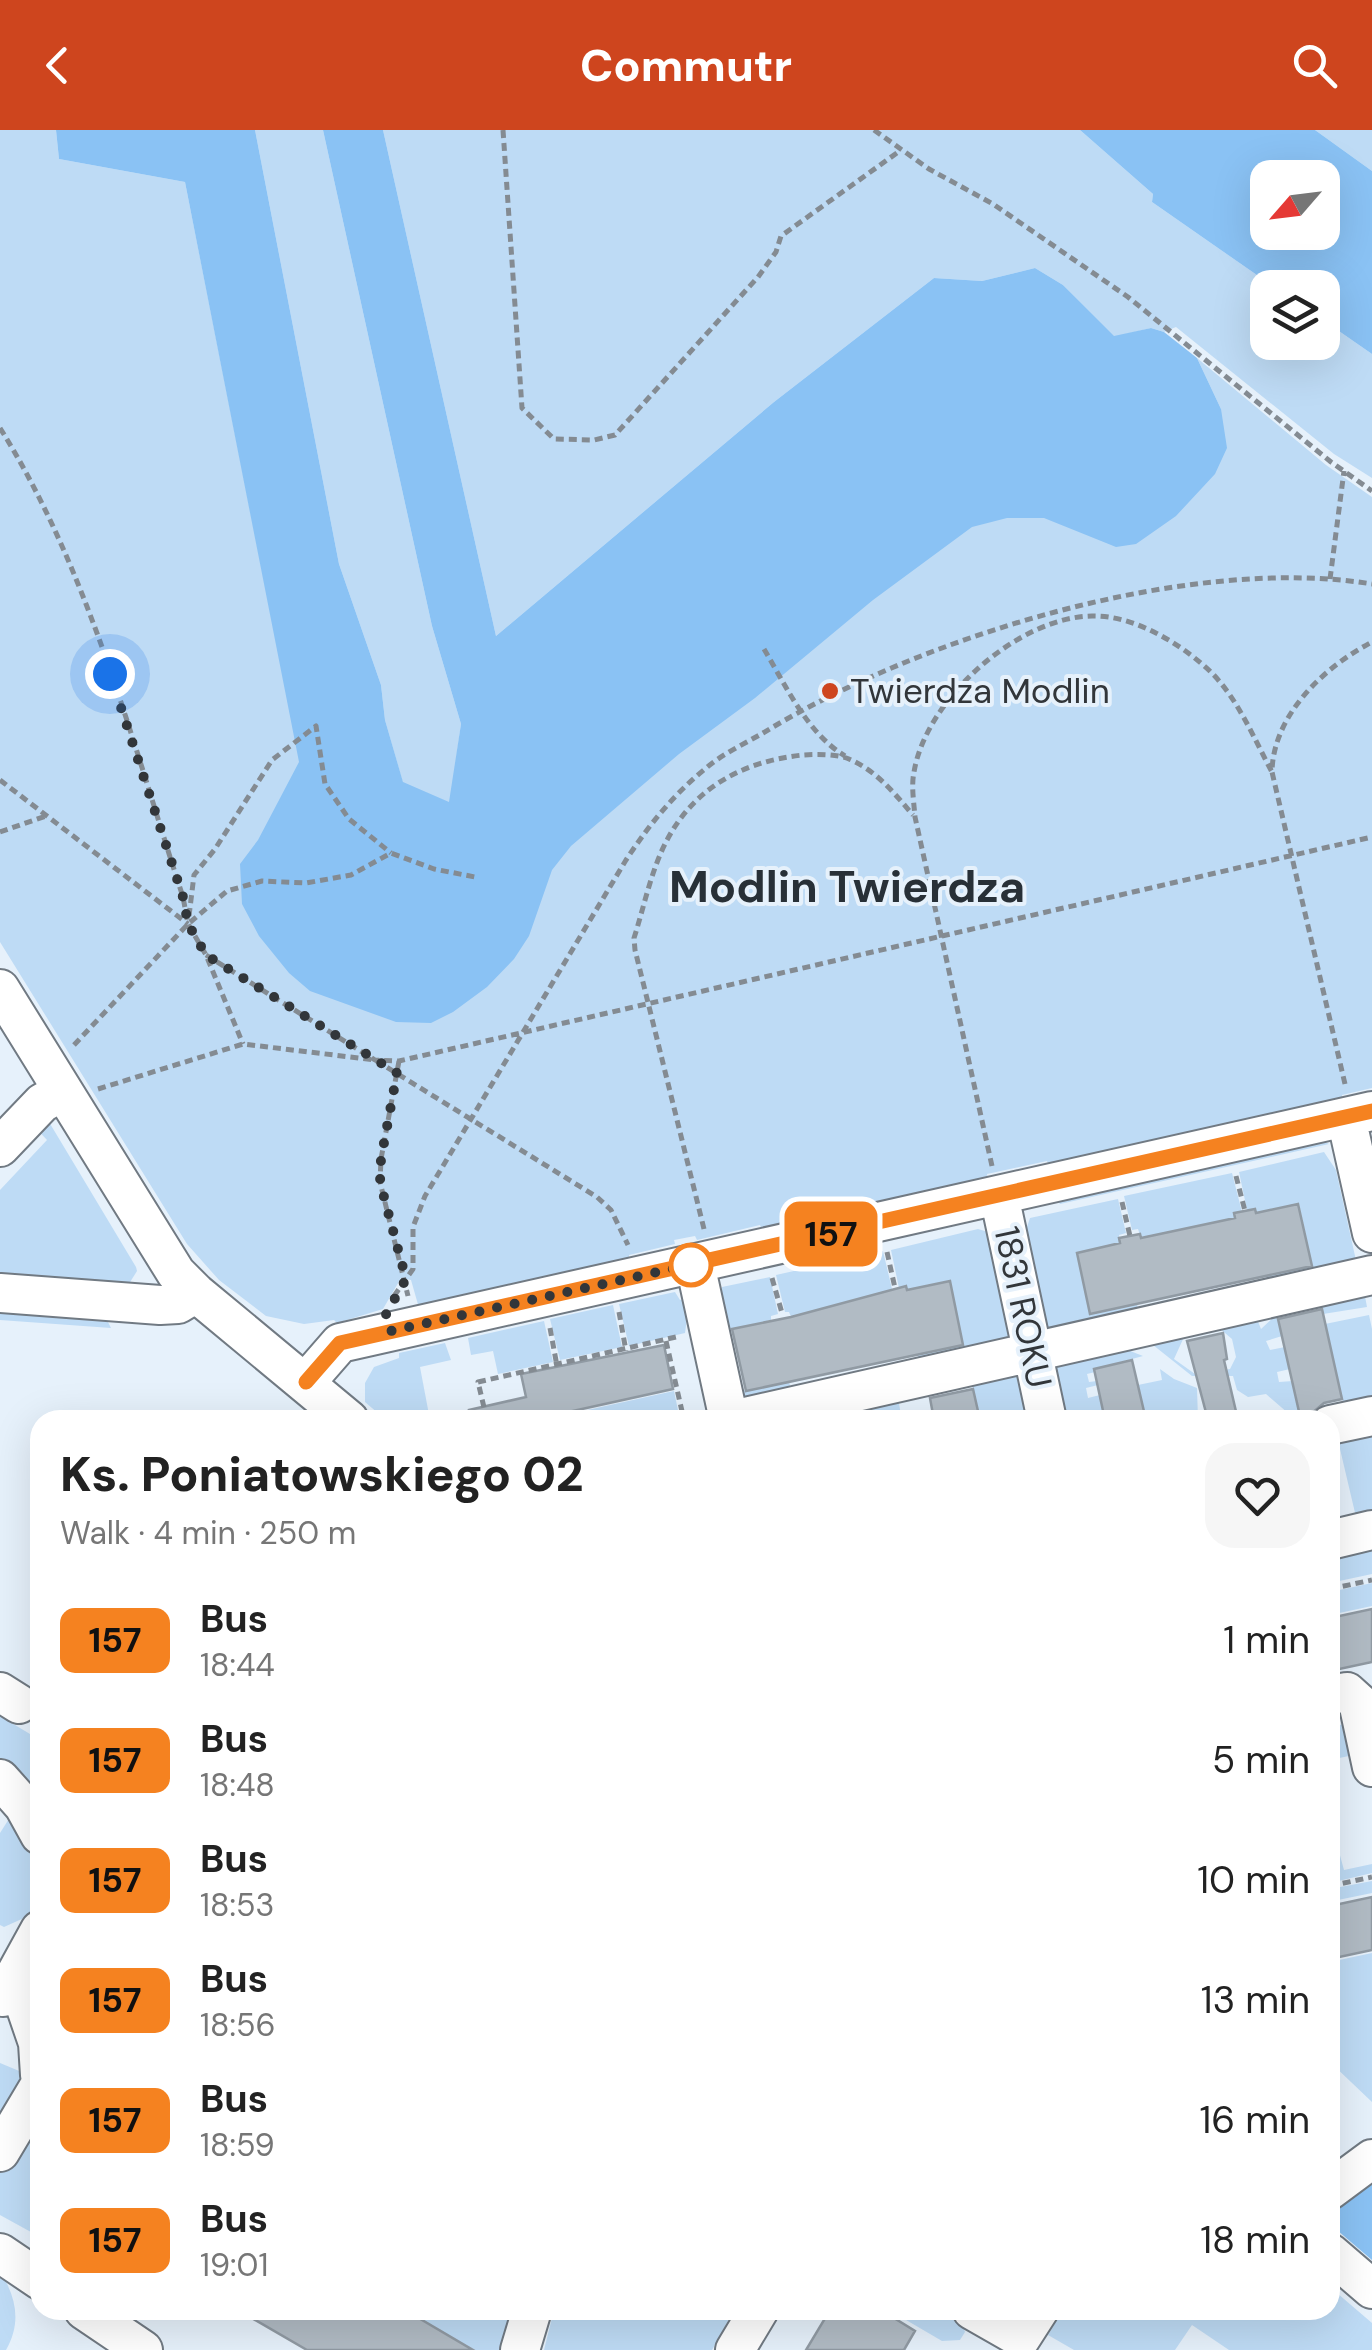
<!DOCTYPE html>
<html lang="en">
<head>
<meta charset="utf-8">
<style>
  body { margin:0; font-family:"DM Sans",sans-serif; background:#f6f6f6; color:#222; height:100vh; display:flex; flex-direction:column; font-size:38px; white-space:nowrap }
  * { box-sizing:border-box; margin:0 }
  p { font-size:32px; color:#767676 }
  .icon { flex:none; width:55px; height:55px; fill:none; stroke:currentColor; stroke-width:2; stroke-linecap:round; stroke-linejoin:round }
  .map { position:relative; flex:1; overflow:hidden }
  .details { position:absolute; left:30px; top:1280px; width:1310px; height:910px; display:flex; flex-direction:column; background:#fff; border-radius:30px; box-shadow:0 10px 40px #0002 }
  .details>* { flex:none }
  .badge { padding:0 20px; border-radius:15px; font-size:35px; line-height:65px }
  .needle { width:65px; rotate:242deg }
  .controls { position:absolute; left:1250px; top:30px; display:grid; gap:20px }
  .controls a { display:grid; place-items:center; width:90px; height:90px; border-radius:20px; background:#fff; box-shadow:0 10px 40px #0002; font-size:50px }
  .you { position:absolute; width:50px; height:50px; margin:-25px; border:8px solid #fff; border-radius:50%; background:#1a73e8; box-shadow:0 0 0 15px #1a73e833 }
  .map>.badge { position:absolute; translate:-50% -50%; box-shadow:0 0 0 5px #fff }
  .round { display:grid; place-items:center; flex:none; width:105px; height:105px; border-radius:30px; background:#f6f6f6 }
  .head { display:flex; align-items:center; justify-content:space-between; height:170px; padding:0 30px }
  h1 { font-size:48px; font-weight:800; line-height:75px }
  ul { padding:0; list-style:none }
  li { display:flex; align-items:center; gap:30px; height:120px; padding:0 30px }
  li div { flex:1 }
  li b { display:block; font-size:38px }
  li em { font-style:normal }
  li .badge { min-width:110px; font-weight:700; text-align:center }
  header { display:flex; justify-content:space-between; align-items:center; height:130px; padding:0 30px; background:#ce451e; color:#fff; font-size:45px; font-weight:800 }
  .map>svg:first-child { display:block }
  .green { fill:#bedbf5; fill-rule:evenodd }
  .forest { fill:#8ac2f4; fill-rule:evenodd }
  .building { fill:#b1bbc4; stroke:#909aa3; stroke-width:2.5 }
  .lines { fill:none; stroke-linecap:round; stroke-linejoin:round }
  .minor-casing { stroke:#717a83; stroke-width:42 }
  .path { stroke:#848b92; stroke-width:5; stroke-dasharray:8 5; stroke-linecap:butt }
  .minor { stroke:#fff; stroke-width:38 }
  .line-casing { stroke:#fff; stroke-width:22 }
  .line { stroke:#f58220; stroke-width:15 }
  .walk { stroke:#32363a; stroke-width:10; stroke-dasharray:0 18 }
  .poi-dot { fill:#ce451e; stroke:#e6f1fb; stroke-width:4 }
  .stop-dot { fill:#fff; stroke:#f58220; stroke-width:5 }
  .labels { text-anchor:middle; stroke-width:8; stroke-linejoin:round; paint-order:stroke }
  .poi-label { font-size:35px; fill:#32363a; stroke:#e6f1fb; text-anchor:start }
  .street-label { font-size:35px; fill:#32363a; stroke:#e6f1fb }
  .district-label { font-size:45px; font-weight:bold; fill:#283037; stroke:#e6f1fb }
</style>
</head>
<body>
<header><svg class="icon" aria-label="back" viewBox="0 0 24 24"><path d="M15 5l-7 7 7 7"/></svg>Commutr<svg class="icon" aria-label="search" viewBox="0 0 24 24"><circle cx="10" cy="10" r="6"/><path d="M15 15l6 6"/></svg></header>
<div class="map">
<svg width="1372" height="2220" viewBox="0 0 1372 2220">
  <rect width="100%" height="100%" fill="#e6f1fb"/>
  <path class="green" d="M0 0H56L59 29 185 52 300 632 549 728 1001 357 1221 279 1197 228 1326 335 1372 367V958L1342 965V971L1049 1036 1047 1031 987 1044 988 1050 762 1100 760 1095 697 1110 695 1106 674 1110 675 1114 629 1125V1129L419 1178 411 1150 401 1148 383 1179 337 1193 334 1190 304 1194 266 1186 219 1150 187 1114 0 812Z
    M255 0H323L432 496 461 594 450 673 403 653 385 590 381 555 339 434Z
    M383 0H1080L1153 64 1152 72 1274 157 1268 158V212H1322L1323 190 1372 224V348L1334 324 1176 197 1164 202 1151 198 1114 207 1063 155 1035 138 982 151 934 148 774 272 496 506Z
    M1315 0H1372V41Z
    M49 992 136 1137 137 1141 127 1157 0 1147V1060L47 1010 32 994Z
    M1317 1008 1329 1014 1060 1074 1056 1067Z
    M1324 1022 1336 1040 1357 1135 1268 1155 1265 1145 1312 1134 1299 1074 1256 1083 1254 1079 1247 1080 1239 1042Z
    M1232 1043 1242 1082 1234 1084 1235 1088 1141 1108 1138 1099 1132 1100 1124 1066Z
    M1118 1069 1126 1103 1119 1105 1120 1113 1077 1123 1091 1184 1137 1174 1139 1184 1047 1204 1025 1103 1030 1088Z
    M978 1099 988 1102 1012 1212 919 1232 917 1222 962 1212 950 1152 907 1160 906 1156 899 1158 891 1120Z
    M883 1121 892 1159 885 1164 791 1187 789 1182H785L776 1145Z
    M770 1147 778 1184 771 1186V1190L728 1200 742 1261 789 1251 791 1261 742 1272 719 1167 722 1157Z
    M1363 1156 1367 1177 1323 1184 1321 1174Z
    M675 1162 680 1170 684 1169 688 1181 685 1203 629 1216 619 1174Z
    M613 1175 622 1217 560 1230 550 1189Z
    M0 1177 104 1184 111 1198 0 1190Z
    M1255 1184 1261 1199 1277 1184 1282 1206 1266 1211 1270 1220 1285 1217 1290 1239 1277 1242 1279 1252 1293 1251 1301 1286 1344 1276 1325 1194 1369 1185 1372 1199V1273L1296 1290 1266 1264 1248 1267 1237 1260 1233 1246H1192L1148 1211ZM1218 1197 1232 1209 1236 1227 1230 1239 1195 1244 1174 1229 1184 1207Z
    M544 1191 553 1232 498 1244 493 1221 471 1225 468 1208Z
    M445 1213 451 1230 420 1237 430 1290H386L365 1272V1253L374 1237 399 1228V1223Z
    M1120 1217 1143 1226 1095 1239V1242L1087 1244 1089 1252 1097 1251 1098 1255 1086 1258 1088 1268 1100 1265 1105 1290H1064L1051 1227Z
    M1017 1235 1030 1290H980L970 1245Z
    M1160 1239 1174 1249 1197 1258 1198 1290H1146L1138 1255 1162 1250Z
    M674 1261 680 1290H542Z
    M897 1263 902 1290 875 1289 873 1281 829 1290 840 1274Z
    M1372 1300V1383L1356 1387 1340 1319 1330 1321V1310Z
    M1372 1414V1444L1330 1453V1423Z
    M1372 1453V1476L1330 1485V1462Z
    M0 1586 40 1610V1683L0 1634Z
    M1355 1592 1358 1624 1330 1630V1597Z
    M14 1681C26 1711 43 1750 35 1783L4 1797 0 1795V1703Z
    M1338 1718 1344 1740 1372 1734V1743L1330 1753V1720Z
    M1372 1751V1763L1333 1771 1330 1759Z
    M1372 1823V1972L1330 1932V1832Z
    M0 1933 24 1943 25 1959 0 1995Z
    M40 1973V2107L0 2085V2043Z
    M0 2141C16 2167 22 2192 6 2220H0Z
    M1330 2157 1372 2193V2220H1229L1192 2195 1175 2220H1074L1048 2205 1063 2180H1330Z
    M405 2180H523L511 2220H454L458 2211Z
    M554 2180H734L712 2220H544Z
    M889 2180H946L960 2188 965 2202 960 2210 942 2211Z"/>
  <path class="forest" d="M56 0H255L339 434 381 555 385 590 403 652 449 672 461 594 432 496 323 0H383L496 506 774 272 934 148 982 151 1035 138 1063 155 1114 206 1151 198 1164 202 1197 228 1221 279 1227 318 1215 344 1176 386 1136 414 1116 417 1044 388H1007L972 397 873 470 755 568 679 624 571 716 552 740 529 806 514 829 487 857 453 882 431 893 396 892 310 861 289 843 259 806 242 774 240 734 258 710 299 632 185 52 59 29Z
    M1080 0H1315L1372 41V224L1323 190 1322 158 1274 157 1152 72 1153 64ZM1268 48H1322V102H1268Z
    M1372 2052V2130L1330 2094V2078Z"/>
  <path class="building" d="M1298 1074 1312 1136 1090 1184 1077 1123 1120 1113 1119 1108 1140 1104 1141 1108 1235 1088 1234 1083 1255 1079 1256 1083Z
    M950 1151 963 1215 746 1261 732 1199 791 1187 906 1156 907 1160Z
    M1322 1179 1342 1269 1324 1273 1311 1284 1300 1286 1278 1189Z
    M1223 1203 1227 1229 1224 1230 1238 1290H1208L1187 1211Z
    M664 1215 673 1259 532 1290H471L469 1280 526 1267 521 1244Z
    M1132 1230 1146 1290H1105L1094 1239Z
    M973 1259 980 1290H934L930 1268Z
    M1372 1479V1532L1330 1541V1488Z
    M1372 1767V1820L1330 1829V1776Z
    M238 2180H405L473 2220H307Z
    M830 2180H881L915 2201 904 2220H806Z"/>
  <g class="lines">
    <g class="minor-casing">
      <path id="minor" d="M0 859 176 1143 196 1163 349 1290
        M1346 987 1372 1103
        M0 1017 42 973 63 961
        M999 1065 1047 1290
        M695 1134 729 1290
        M0 1163 160 1175 178 1174 196 1163
        M306 1252 340 1213 1372 981
        M732 1290 1372 1145
        M1330 1295 1372 1286
        M1330 1410 1372 1400
        M0 1562 19 1574
        M1330 1565 1347 1562 1358 1572 1372 1637
        M0 1649 24 1676 40 1705
        M15 1846 38 1913 40 1945
        M3 1867 40 1800
        M0 2022 40 1955
        M1330 2060 1372 2029
        M0 2123 40 2150
        M1330 2123 1372 2159
        M84 2180 143 2220
        M972 2180 1021 2208 1039 2180
        M520 2220 532 2180
        M735 2220 759 2180"/>
    </g>
    <path class="path" d="M503 0 522 278 554 309 594 310 615 305 758 147 776 122 781 106 901 20
      M874 0 929 39 993 74 1128 167 1331 332 1372 361
      M0 298C89 440 131 609 183 767L188 794 206 825 243 914
      M1330 449 1344 341
      M764 519C786 556 807 603 845 626
      M0 650 188 794
      M0 702 46 686
      M189 786 194 745 215 719 272 630 316 596 325 654 349 689 391 723
      M206 825 375 930 399 931 1372 707
      M74 915 188 794 227 761 262 751 306 753 351 745 391 723 434 739 475 747
      M399 931 381 1029 380 1052 408 1166
      M1345 954 1272 642C1273 585 1324 537 1372 512
      M98 959 243 914 375 930 597 1067 611 1080 628 1115
      M992 1036 915 687C914 673 911 656 914 642 926 569 1018 487 1092 486 1131 485 1174 510 1202 534 1235 561 1252 605 1272 642
      M1236 1046 1245 1081
      M1122 1072 1130 1106
      M704 1099 635 820 634 808C644 777 651 741 666 712 694 657 744 631 803 625 817 624 837 624 849 629 877 641 894 663 913 685
      M887 1122 895 1158
      M772 1148 782 1183
      M394 1166 413 1139V1097L425 1066 626 730C649 695 673 665 705 639 722 624 744 614 763 603 920 507 1189 424 1372 454
      M619 1182 626 1221
      M550 1198 557 1236
      M666 1211 684 1290
      M487 1290 478 1252 676 1207
      M1330 1459 1372 1450
      M1330 1756 1372 1747
      M1330 1773 1331 1776"/>
    <use href="#minor" class="minor"/>
  </g>
  <g class="lines">
    <g class="line-casing">
      <path id="line" d="M306 1252 340 1213 1372 981"/>
    </g>
    <use href="#line" class="line"/>
    <path class="walk" d="M110 544 183 767 188 794 206 825 397 943 381 1029 380 1052 406 1149 386 1184 391 1201 694 1134 691 1135"/>
  </g>
  <circle class="poi-dot" cx="830" cy="561" r="10"/>
  <circle class="stop-dot" cx="691" cy="1135" r="20"/>
  <g class="labels">
    <g class="poi-label">
      <text x="850" y="573">Twierdza Modlin</text>
    </g>
    <g class="street-label">
      <text transform="translate(1023 1177) rotate(78)" y="12">1831 ROKU</text>
    </g>
    <g class="district-label">
      <text x="847" y="772">Modlin Twierdza</text>
    </g>
  </g>
</svg>
<div class="controls">
<a><svg class="needle" viewBox="-14 -14 28 28"><path d="M0-13l5 13h-10z" fill="#e53935"/><path d="M0 13l5-13h-10z" fill="#767676"/></svg></a>
<a><svg class="icon" aria-label="layers" viewBox="0 0 24 24"><path d="M12 4l9 5-9 5-9-5zM3 14l9 5 9-5"/></svg></a>
</div>
<div class="you" style="left:110px;top:544px"></div>
<b class="badge" style="left:831px;top:1104px;background:#f58220;color:#111">157</b>
<section class="details">
<div class="head"><div><h1>Ks. Poniatowskiego 02</h1><p>Walk · 4 min · 250 m</p></div><a class="round"><svg class="icon" aria-label="heart" viewBox="0 0 24 24"><path d="M12 20l-8-8c-3-5 5-10 8-4 3-6 11-1 8 4z"/></svg></a></div>
<ul>
<li><span class="badge" style="background:#f58220;color:#111">157</span><div><b>Bus</b><p>18:44</p></div><em>1 min</em></li>
<li><span class="badge" style="background:#f58220;color:#111">157</span><div><b>Bus</b><p>18:48</p></div><em>5 min</em></li>
<li><span class="badge" style="background:#f58220;color:#111">157</span><div><b>Bus</b><p>18:53</p></div><em>10 min</em></li>
<li><span class="badge" style="background:#f58220;color:#111">157</span><div><b>Bus</b><p>18:56</p></div><em>13 min</em></li>
<li><span class="badge" style="background:#f58220;color:#111">157</span><div><b>Bus</b><p>18:59</p></div><em>16 min</em></li>
<li><span class="badge" style="background:#f58220;color:#111">157</span><div><b>Bus</b><p>19:01</p></div><em>18 min</em></li>
</ul>
</section>
</div>
</body>
</html>
